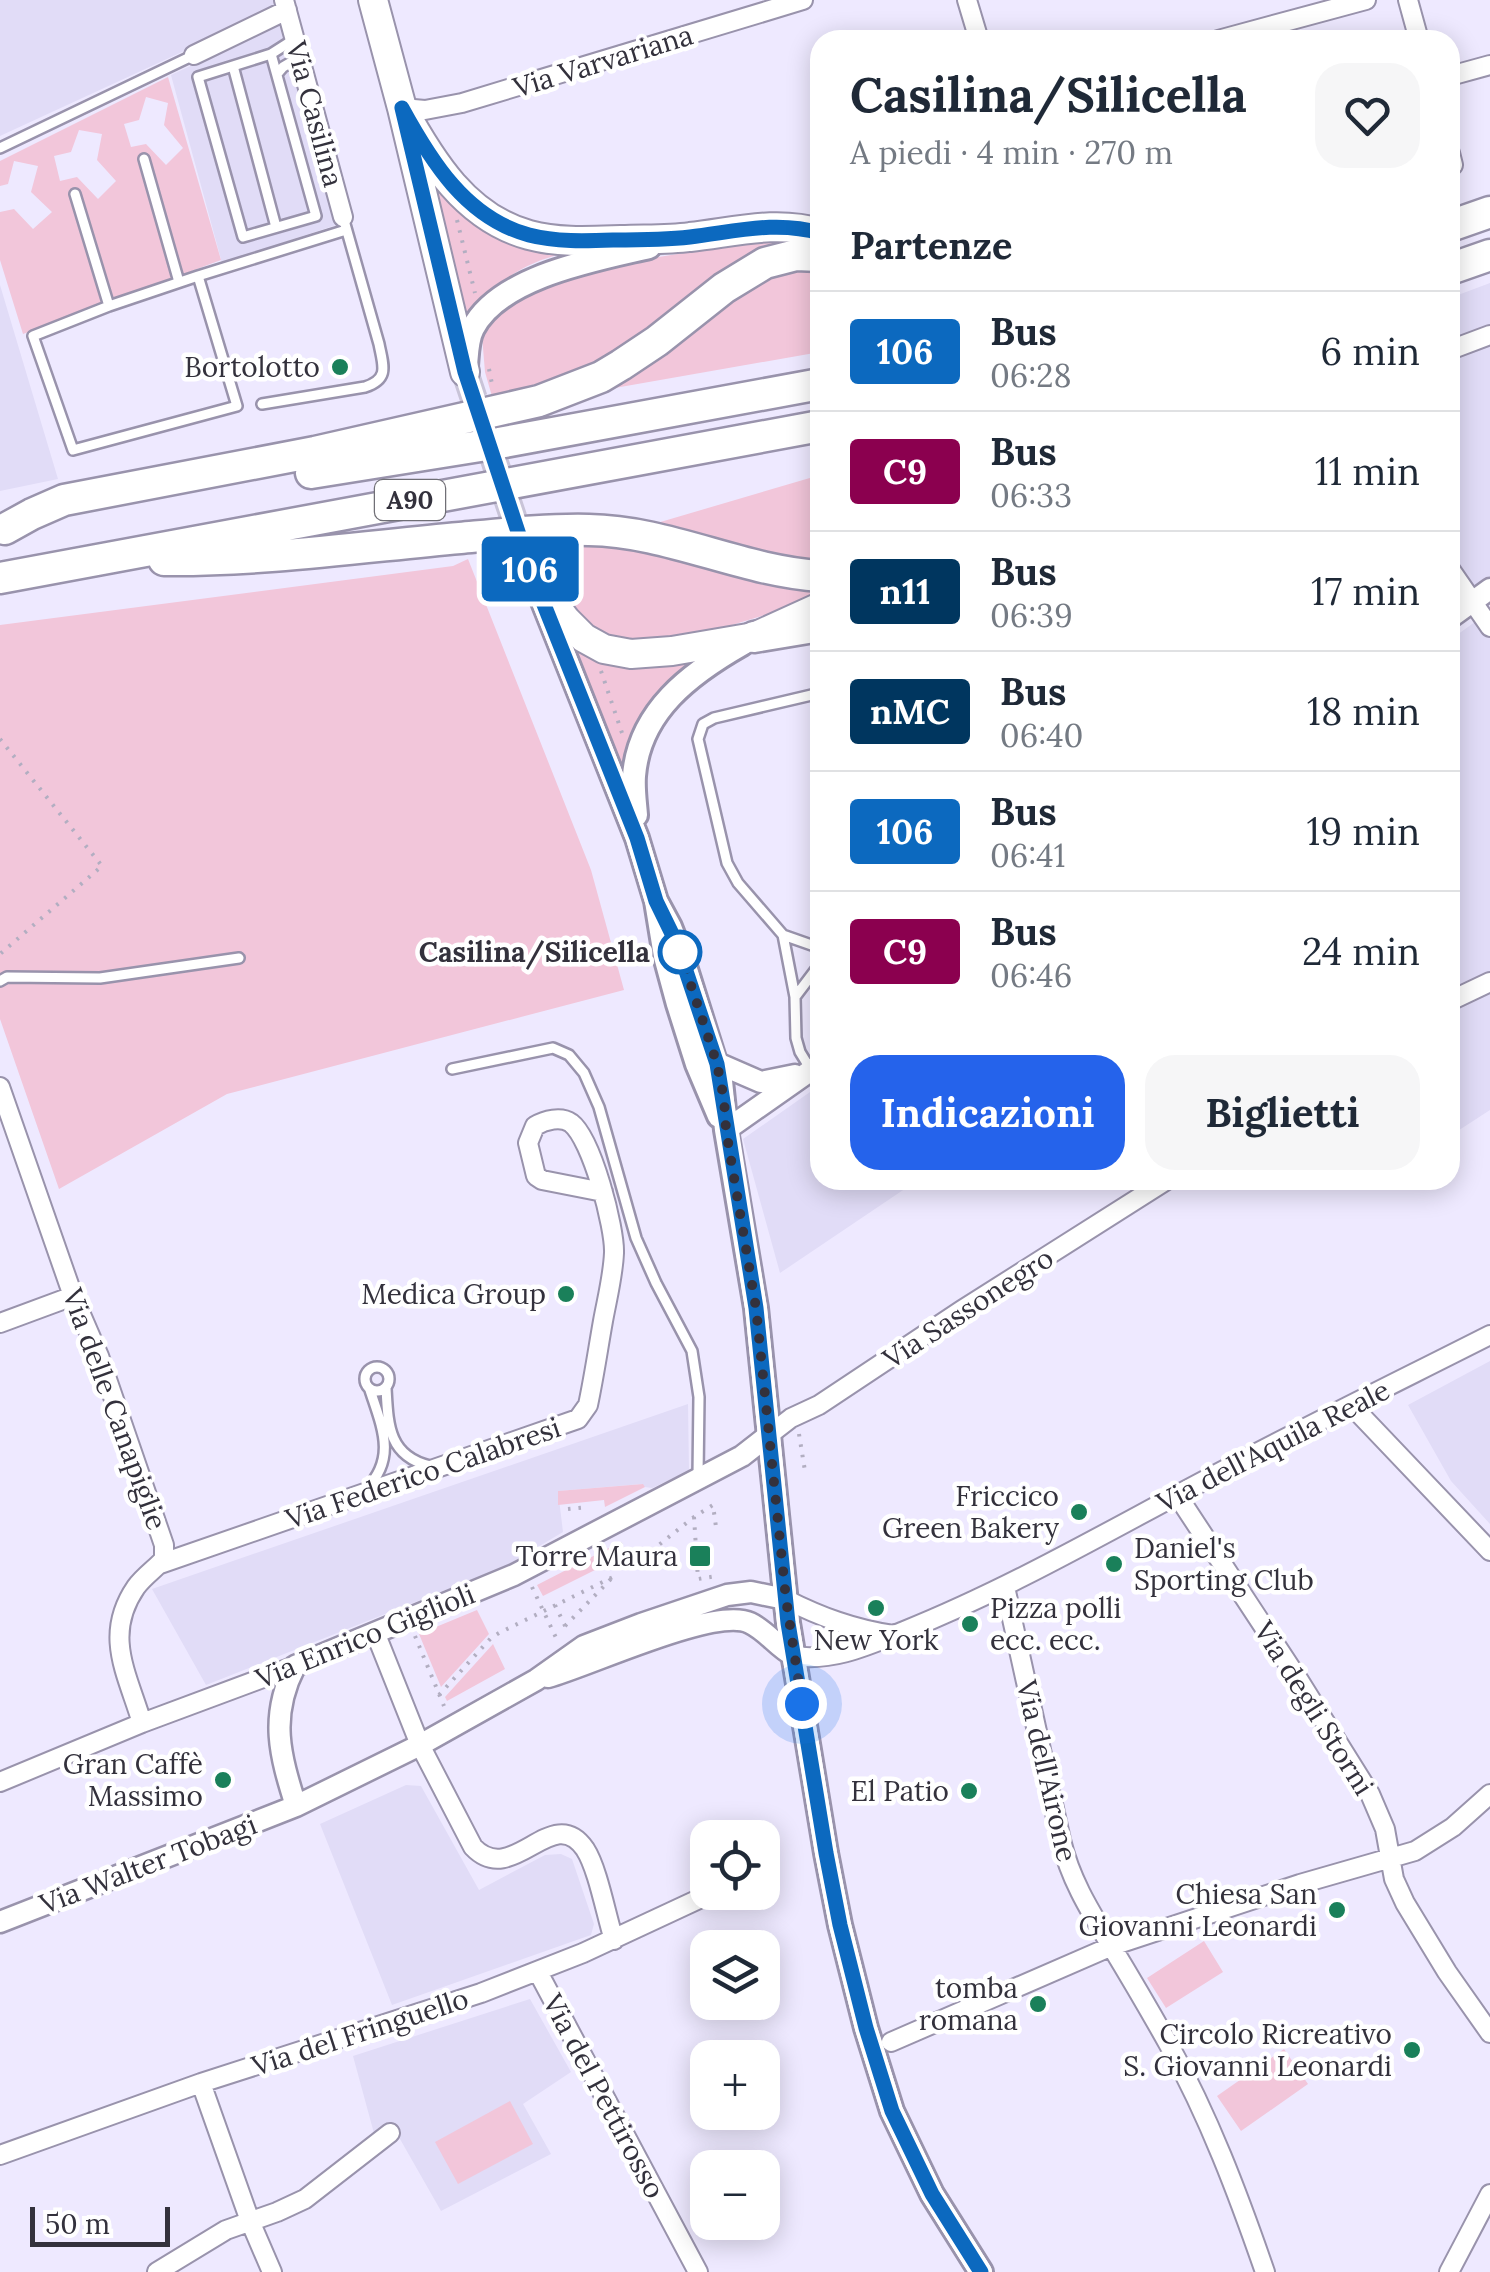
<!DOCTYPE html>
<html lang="it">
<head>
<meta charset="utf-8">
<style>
  body { margin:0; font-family:Lora,serif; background:#f6f6f7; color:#1f2937; height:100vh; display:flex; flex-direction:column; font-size:38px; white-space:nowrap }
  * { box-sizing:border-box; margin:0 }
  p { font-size:32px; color:#747a83 }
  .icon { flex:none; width:55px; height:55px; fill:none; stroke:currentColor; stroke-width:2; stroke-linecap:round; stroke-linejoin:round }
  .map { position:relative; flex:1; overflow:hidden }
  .drawer { position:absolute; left:810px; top:30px; width:650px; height:1160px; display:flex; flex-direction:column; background:#fff; border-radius:30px; box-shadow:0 5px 25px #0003 }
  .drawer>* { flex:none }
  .badge { padding:0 20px; border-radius:8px; font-size:35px; line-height:65px }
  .tools { position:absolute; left:690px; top:1820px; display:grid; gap:20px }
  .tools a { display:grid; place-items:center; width:90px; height:90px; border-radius:20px; background:#fff; box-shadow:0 5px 25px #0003; font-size:50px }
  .scale { position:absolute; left:30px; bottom:25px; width:140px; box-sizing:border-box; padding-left:10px; border:5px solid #33313c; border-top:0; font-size:28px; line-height:35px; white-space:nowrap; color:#33313c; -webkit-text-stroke:8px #fff; paint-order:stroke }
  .you { position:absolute; width:50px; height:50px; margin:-25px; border:8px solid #fff; border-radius:50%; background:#1a73e8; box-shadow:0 0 0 15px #1a73e833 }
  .map>.badge { position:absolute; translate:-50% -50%; box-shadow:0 0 0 5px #fff }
  h2 { padding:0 40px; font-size:38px; line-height:90px }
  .round { display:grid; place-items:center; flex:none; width:105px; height:105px; border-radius:30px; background:#f6f6f7 }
  .headline { display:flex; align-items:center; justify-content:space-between; height:170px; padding:0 40px }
  h1 { font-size:48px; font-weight:700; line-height:75px }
  .primary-button { display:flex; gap:20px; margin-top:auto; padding:20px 40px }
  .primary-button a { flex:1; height:115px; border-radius:30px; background:#2563eb; color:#fff; font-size:40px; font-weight:700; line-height:115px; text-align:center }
  .primary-button a+a { background:#f6f6f7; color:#1f2937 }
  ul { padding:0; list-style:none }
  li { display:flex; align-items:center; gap:30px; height:120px; padding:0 40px; border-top:2px solid #e0e1e3 }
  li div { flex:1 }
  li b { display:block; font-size:38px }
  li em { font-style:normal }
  li .badge { min-width:110px; font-weight:700; text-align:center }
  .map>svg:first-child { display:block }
  .built { fill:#e1dcf7 }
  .green { fill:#f2c6da; fill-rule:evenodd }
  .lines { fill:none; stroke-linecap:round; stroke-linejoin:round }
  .primary-tunnel { stroke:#c9c4d8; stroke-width:28; stroke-dasharray:28 14; stroke-linecap:butt }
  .service-casing { stroke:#9993ac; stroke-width:14 }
  .minor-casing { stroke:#9993ac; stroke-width:22 }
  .tertiary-casing { stroke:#9993ac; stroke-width:25 }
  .secondary-casing { stroke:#9993ac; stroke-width:28 }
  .primary-casing { stroke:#9993ac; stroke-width:32 }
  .motorway-casing { stroke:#9993ac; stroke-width:35 }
  .path { stroke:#b2aec1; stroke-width:4; stroke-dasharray:2.5 8; stroke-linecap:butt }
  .service { stroke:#fff; stroke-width:9 }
  .minor { stroke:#fff; stroke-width:18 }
  .tertiary { stroke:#fff; stroke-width:20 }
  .secondary { stroke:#fff; stroke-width:22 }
  .primary { stroke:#fff; stroke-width:28 }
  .motorway { stroke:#fff; stroke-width:30 }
  .line-casing { stroke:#fff; stroke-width:22 }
  .line { stroke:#0c69bf; stroke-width:15 }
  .walk { stroke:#33313c; stroke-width:10; stroke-dasharray:0 18 }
  .poi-dot { fill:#1a805a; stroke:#fff; stroke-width:4 }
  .stop-dot { fill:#fff; stroke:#0c69bf; stroke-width:5 }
  .labels { text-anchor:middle; stroke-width:9; stroke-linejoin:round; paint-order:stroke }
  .shield { fill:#fff; stroke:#706f76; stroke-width:2.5 }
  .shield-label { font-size:25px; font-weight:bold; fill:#33313c }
  .street-label { font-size:28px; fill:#33313c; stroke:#fff }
  .poi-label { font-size:28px; fill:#33313c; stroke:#fff; text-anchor:end }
  .stop-label { font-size:28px; font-weight:bold; fill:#33313c; stroke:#fff; text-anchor:end }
</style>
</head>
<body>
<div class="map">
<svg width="1490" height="2272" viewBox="0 0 1490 2272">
  <rect width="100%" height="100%" fill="#eee9ff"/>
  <path class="built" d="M0 0H278L339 224 222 263 171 75 203 60 195 46 0 136Z
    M1490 283V578L1450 605V298Z
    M0 285 58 479 0 491Z
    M1490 611V1110L1450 1136V640Z
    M820 1085V1180H918L780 1273 743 1139Z
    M1490 1361V1524L1451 1481 1408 1405Z
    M688 1404 689 1471 652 1488 645 1487 642 1484 558 1491 563 1532 506 1566 206 1685 152 1589Z
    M406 1785 421 1786 479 1890 545 1855 561 1854 572 1859 594 1924 591 1935 392 2005 320 1824Z
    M530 1999 571 2072 523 2104 551 2154 441 2211 392 2125 375 2137 353 2056Z"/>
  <path class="green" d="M168 77 221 260 23 334 0 260V212L14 209 33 229 52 212 31 192 38 166 14 161 8 184 0 186V161ZM146 97 168 103 164 125 183 148 166 165 146 144 131 147 124 124 139 120ZM79 130 102 134 97 160 116 181 98 199 77 177 60 181 54 156 71 152Z
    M424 172 562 254C520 263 484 290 463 328Z
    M779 240 800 241 623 357 495 407 485 372 482 336 484 328 499 307 569 271 748 243Z
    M820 265V352L609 389 760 274Z
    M820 475V568L741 551 657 523Z
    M561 538 639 549 820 586V598L686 639 608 643 574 612 538 543Z
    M468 559 591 870 624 990 227 1094 59 1189 0 1019V625L453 566Z
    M571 639 694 658C649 695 631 722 622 780Z
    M643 1484 645 1487 605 1507 604 1500 558 1505V1491Z
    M609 1548 615 1560 543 1596 537 1585Z
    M477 1610 489 1634 441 1687 419 1634Z
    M493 1644 505 1669 447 1701 445 1697Z
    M1204 1941 1223 1972 1166 2008 1147 1978Z
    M1284 2049 1308 2084 1241 2131 1217 2096Z
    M510 2101 533 2144 458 2184 435 2142Z"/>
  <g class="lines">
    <path class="primary-tunnel" d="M465 372 533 577"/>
    <g class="service-casing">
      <path id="service" d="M271 54 316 216 243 237 198 77 271 54 293 40
        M233 66 276 227
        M277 74 283 67 300 57
        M0 148 194 55
        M144 159 179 282
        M75 194 109 306
        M198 276 237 406 73 450 33 336 109 306Z
        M198 276 346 230
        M262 404 365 387C390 379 383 365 379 344L343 217
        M783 935 820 948
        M0 981 7 977 100 978 239 958
        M795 997 820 964
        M452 1069 553 1048 569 1055 584 1073 599 1107 636 1238 656 1283 692 1351 699 1397 698 1476
        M811 1070 800 1052 796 1038 795 997 783 935 738 883 727 863 698 739 703 724 714 718 820 693
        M365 1379a12 12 0 1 1 24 0a12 12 0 1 1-24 0Z
        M386 1388C388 1424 388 1456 430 1466
        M366 1489C397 1458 382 1427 370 1390"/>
    </g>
    <g class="minor-casing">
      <path id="minor" d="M284 0 343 217
        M967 0 979 40
        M1408 0 1419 40
        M1218 40 1366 0
        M194 55 287 10
        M1450 76 1490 65
        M402 108 425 110 462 103 803 0
        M1450 153 1453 165
        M1450 350 1490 335
        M1450 569 1490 627
        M1450 1001 1490 982
        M0 1087 73 1296 99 1356 164 1545V1559C155 1569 144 1576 136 1587 103 1635 127 1673 142 1723
        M0 1323 73 1296
        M1351 1405 1490 1551
        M769 1435 791 1418 819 1405 962 1310 1167 1180
        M1177 1495 1300 1682 1370 1794 1385 1829 1394 1879 1405 1903 1447 1972 1490 2033
        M160 1564 578 1419 588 1405C594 1377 598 1349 603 1321 607 1299 613 1276 614 1253 615 1228 592 1139 571 1123 561 1116 545 1120 535 1126L528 1143 536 1176 542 1180 603 1192
        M1005 1587 1061 1840C1070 1879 1090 1911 1110 1944 1130 1977 1150 2011 1169 2045 1209 2117 1238 2194 1265 2272
        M785 1599C821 1617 853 1629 893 1635
        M375 1632 420 1745 473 1847C513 1889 552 1801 585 1849 598 1869 606 1915 614 1940
        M794 1656C833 1662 869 1645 904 1631 1011 1588 1110 1530 1211 1477 1303 1428 1397 1382 1490 1335
        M0 1782 142 1723 295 1666
        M538 1972 698 2272
        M891 2042 1112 1946 1300 1884 1415 1851 1453 1827 1490 1794
        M201 2083 250 2221 272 2272
        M0 2155 201 2083 481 1993 583 1953 714 1892
        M157 2272 226 2230 277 2212 305 2199 390 2133
        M1449 2272 1490 2194"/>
    </g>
    <g class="tertiary-casing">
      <path id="tertiary" d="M1450 618 1490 589
        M717 1063 761 1082 795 1075
        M726 1130 820 1064
        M548 1677C589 1666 715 1606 750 1623 767 1631 778 1648 794 1656
        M296 1806C280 1755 269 1717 295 1666L514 1575 742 1456 769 1435
        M0 1922 296 1806 420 1745 536 1680 584 1646 641 1624 727 1595 751 1592 785 1599"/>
    </g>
    <g class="secondary-casing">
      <path id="secondary" d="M466 366C467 354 467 339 473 328 500 276 598 259 649 247
        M542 599 637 838 656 901 665 956 678 1004 697 1064 719 1116
        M636 815C635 802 633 789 634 776 639 711 691 673 742 644
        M656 901 670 927 683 960 721 1081 726 1130 756 1308 788 1623 826 1853 840 1925 866 2028 892 2111 932 2194 981 2272"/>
    </g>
    <g class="primary-casing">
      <path id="primary" d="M373 0 402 108 465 372
        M402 108C431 161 466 218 529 235 559 243 590 241 621 240 644 239 668 240 690 237 735 232 776 220 820 233
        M533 577 566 620 584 638 604 649 631 654 672 651 754 637 820 607"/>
    </g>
    <g class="motorway-casing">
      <path id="motorway" d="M1450 226 1490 212
        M1450 269 1490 255
        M311 473 499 443 820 384
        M5 529 32 514 64 500 315 452 539 401 601 377 621 365 657 341 724 288 765 263 796 255 820 256
        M164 560C263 561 361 547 460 538 502 534 546 529 589 530 668 531 741 571 820 576
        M0 578 820 426
        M754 637 820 626"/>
    </g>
    <path class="path" d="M457 220 475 293
      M489 369 493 389
      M601 671 622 733
      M0 739 102 866 0 954
      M799 1434 805 1471
      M568 1509 588 1507
      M694 1517 698 1579 717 1576
      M620 1543 631 1567 694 1517 713 1505 716 1527
      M532 1587 558 1642
      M555 1605 568 1632
      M565 1626 611 1579
      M415 1636 444 1706
      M439 1695 491 1638 499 1633 619 1574"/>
    <use href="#service" class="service"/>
    <use href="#minor" class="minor"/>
    <use href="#tertiary" class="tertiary"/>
    <use href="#secondary" class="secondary"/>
    <use href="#primary" class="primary"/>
    <use href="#motorway" class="motorway"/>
  </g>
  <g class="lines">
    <g class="line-casing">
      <path id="line" d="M820 233C776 220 734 232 690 237 665 240 639 240 613 240 585 241 556 242 529 235 466 218 431 161 402 108L465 372 533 577 637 838 656 901 677 944 717 1064 756 1308 788 1623 826 1853 840 1925 866 2028 892 2111 932 2194 981 2272"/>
    </g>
    <use href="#line" class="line"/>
    <path class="walk" d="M680 952 717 1064 724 1099 726 1130 756 1308 786 1599 802 1704"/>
  </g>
  <g class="poi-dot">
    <circle cx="340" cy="367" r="10"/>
    <circle cx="566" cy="1294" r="10"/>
    <circle cx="1079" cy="1512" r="10"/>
    <rect x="688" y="1544" width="24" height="24" rx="5"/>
    <circle cx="1114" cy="1564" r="10"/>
    <circle cx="876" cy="1608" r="10"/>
    <circle cx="970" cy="1624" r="10"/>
    <circle cx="223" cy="1780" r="10"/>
    <circle cx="969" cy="1791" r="10"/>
    <circle cx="1337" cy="1910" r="10"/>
    <circle cx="1038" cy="2004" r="10"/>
    <circle cx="1412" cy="2050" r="10"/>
  </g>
  <circle class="stop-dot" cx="680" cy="952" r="20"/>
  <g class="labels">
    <rect class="shield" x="375" y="480" width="70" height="40" rx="8"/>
    <g class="shield-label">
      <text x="410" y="509">A90</text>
    </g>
    <g class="street-label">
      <text transform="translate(603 61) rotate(-17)" y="10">Via Varvariana</text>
      <text transform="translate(315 114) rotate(75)" y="10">Via Casilina</text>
      <text transform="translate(968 1308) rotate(-33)" y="10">Via Sassonegro</text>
      <text transform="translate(115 1409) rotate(70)" y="10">Via delle Canapiglie</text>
      <text transform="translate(1273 1446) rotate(-27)" y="10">Via dell'Aquila Reale</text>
      <text transform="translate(423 1473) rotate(-19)" y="10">Via Federico Calabresi</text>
      <text transform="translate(365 1636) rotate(-22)" y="10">Via Enrico Giglioli</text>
      <text transform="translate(1314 1708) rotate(58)" y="10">Via degli Storni</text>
      <text transform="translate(1047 1771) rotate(77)" y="10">Via dell'Airone</text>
      <text transform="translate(148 1864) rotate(-21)" y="10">Via Walter Tobagi</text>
      <text transform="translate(360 2032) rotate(-18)" y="10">Via del Fringuello</text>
      <text transform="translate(604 2096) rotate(62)" y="10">Via del Pettirosso</text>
    </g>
    <g class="poi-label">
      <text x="320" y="377">Bortolotto</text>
      <text x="546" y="1304">Medica Group</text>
      <text x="1059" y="1506">Friccico<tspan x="1059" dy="32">Green Bakery</tspan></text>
      <text x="1134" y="1558" text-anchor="start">Daniel's<tspan x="1134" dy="32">Sporting Club</tspan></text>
      <text x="678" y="1566">Torre Maura</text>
      <text x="990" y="1618" text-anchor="start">Pizza polli<tspan x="990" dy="32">ecc. ecc.</tspan></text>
      <text x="876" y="1650" text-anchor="middle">New York</text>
      <text x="203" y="1774">Gran Caffè<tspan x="203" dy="32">Massimo</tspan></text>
      <text x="949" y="1801">El Patio</text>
      <text x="1317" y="1904">Chiesa San<tspan x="1317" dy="32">Giovanni Leonardi</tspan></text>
      <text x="1018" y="1998">tomba<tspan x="1018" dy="32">romana</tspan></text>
      <text x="1392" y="2044">Circolo Ricreativo<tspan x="1392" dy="32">S. Giovanni Leonardi</tspan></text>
    </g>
    <g class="stop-label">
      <text x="650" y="962">Casilina/Silicella</text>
    </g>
  </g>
</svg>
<div class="tools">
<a><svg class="icon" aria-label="locate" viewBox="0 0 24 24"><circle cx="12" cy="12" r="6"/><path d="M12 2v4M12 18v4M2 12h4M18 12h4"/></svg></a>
<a><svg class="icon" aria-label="layers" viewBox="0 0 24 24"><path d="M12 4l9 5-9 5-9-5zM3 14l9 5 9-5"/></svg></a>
<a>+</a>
<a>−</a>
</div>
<div class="scale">50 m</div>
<div class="you" style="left:802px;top:1704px"></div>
<b class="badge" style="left:530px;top:569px;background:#0c69bf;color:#fff">106</b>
<section class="drawer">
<div class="headline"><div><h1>Casilina/Silicella</h1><p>A piedi · 4 min · 270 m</p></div><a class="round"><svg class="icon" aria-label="heart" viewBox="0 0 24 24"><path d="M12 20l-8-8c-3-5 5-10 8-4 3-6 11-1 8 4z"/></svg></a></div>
<h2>Partenze</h2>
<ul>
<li><span class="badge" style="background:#0c69bf;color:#fff">106</span><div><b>Bus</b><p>06:28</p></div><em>6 min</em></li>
<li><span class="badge" style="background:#8b004f;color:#fff">C9</span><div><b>Bus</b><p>06:33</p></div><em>11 min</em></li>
<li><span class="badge" style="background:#00365f;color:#fff">n11</span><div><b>Bus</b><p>06:39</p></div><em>17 min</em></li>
<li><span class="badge" style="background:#00365f;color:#fff">nMC</span><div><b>Bus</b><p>06:40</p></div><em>18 min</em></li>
<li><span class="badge" style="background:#0c69bf;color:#fff">106</span><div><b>Bus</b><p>06:41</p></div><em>19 min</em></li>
<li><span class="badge" style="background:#8b004f;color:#fff">C9</span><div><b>Bus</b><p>06:46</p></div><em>24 min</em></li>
</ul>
<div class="primary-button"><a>Indicazioni</a><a>Biglietti</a></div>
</section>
</div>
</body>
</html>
